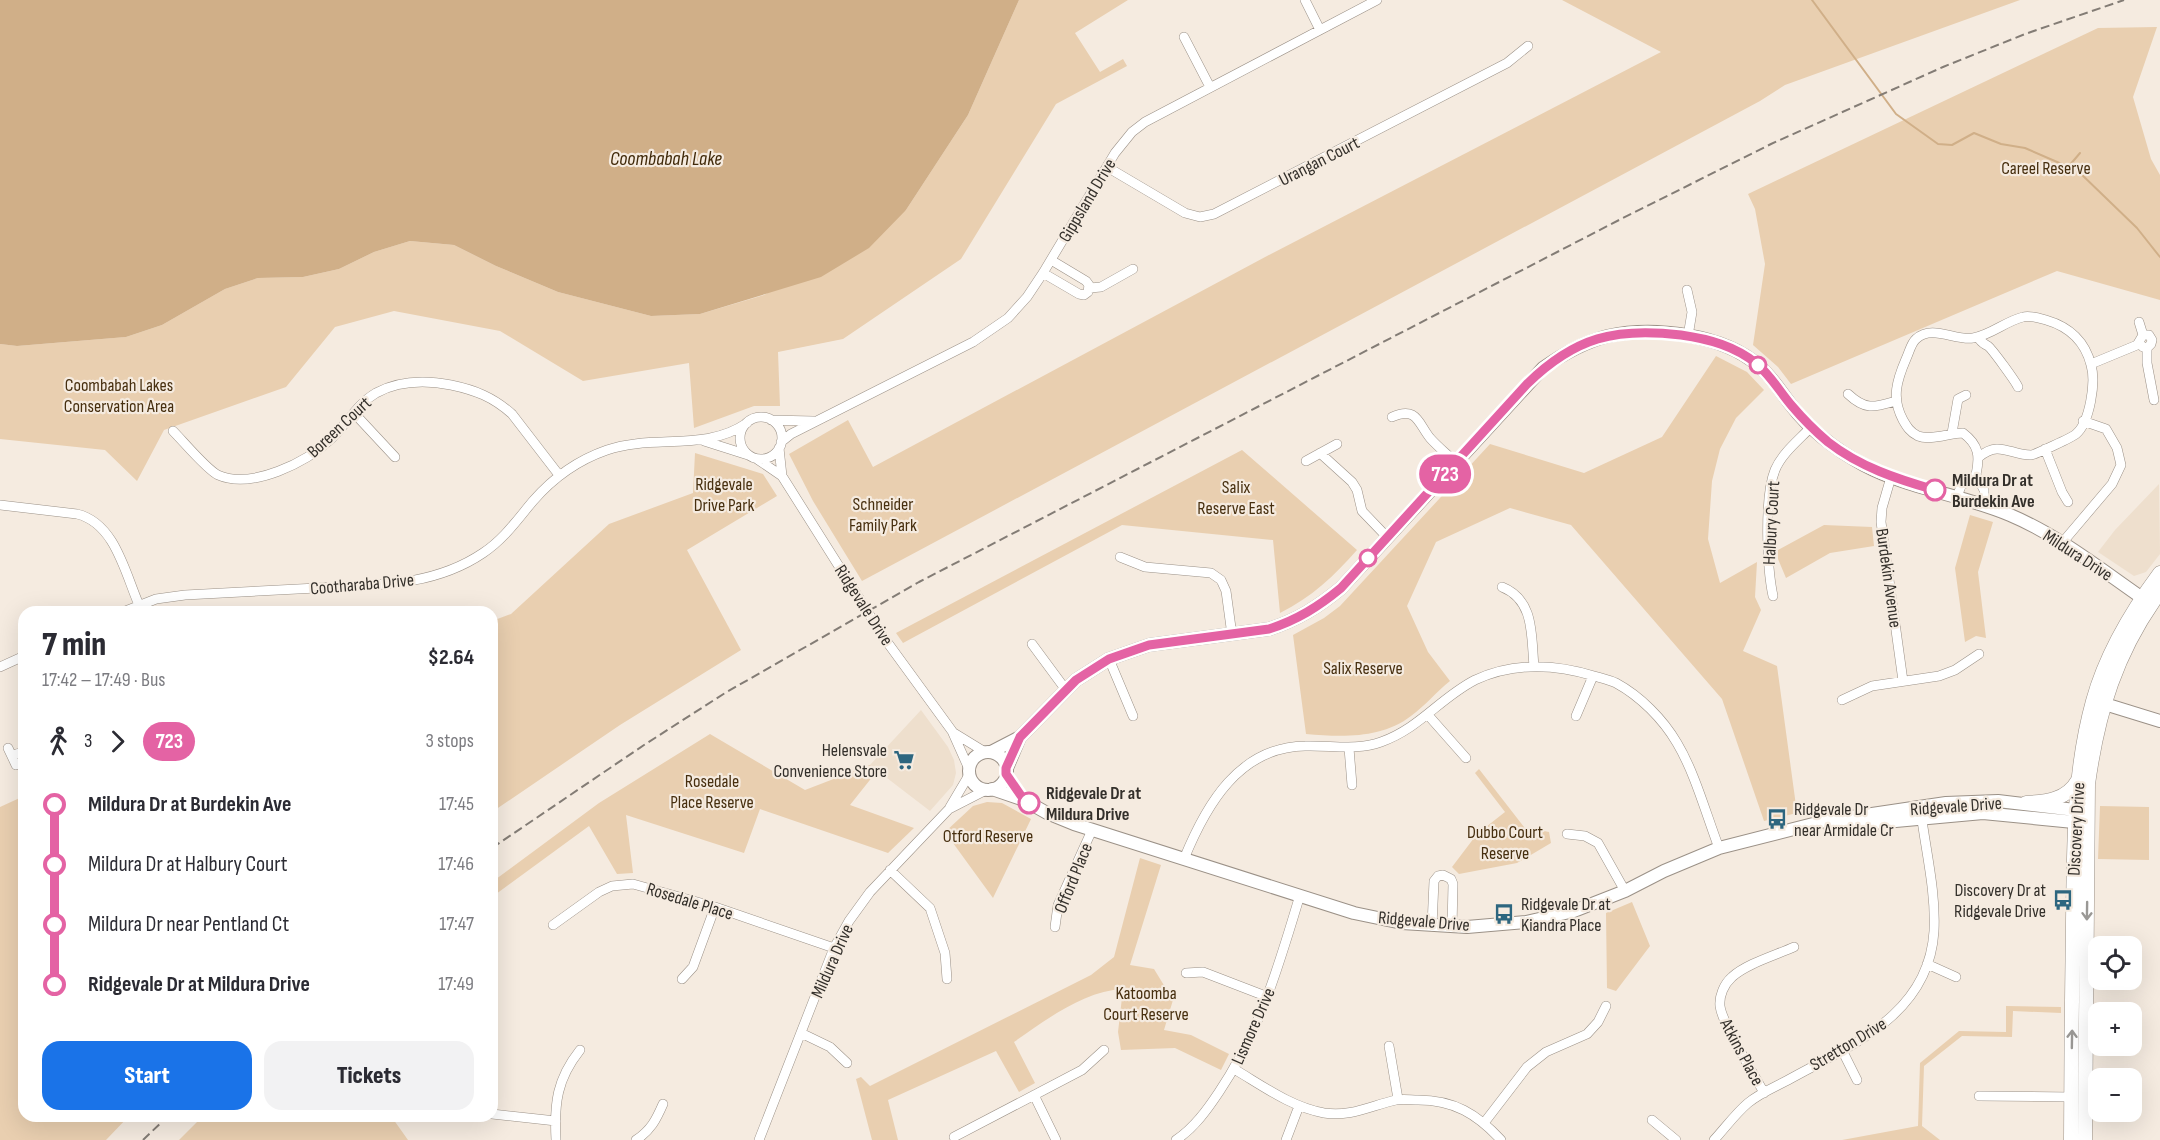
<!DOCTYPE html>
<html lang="en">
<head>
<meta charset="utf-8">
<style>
  body { margin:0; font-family:"Sofia Sans Condensed",sans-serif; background:#f2f2f3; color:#2b2b33; height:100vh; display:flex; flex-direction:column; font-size:22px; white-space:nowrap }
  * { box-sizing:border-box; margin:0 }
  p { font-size:20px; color:#7c7c81 }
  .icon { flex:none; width:33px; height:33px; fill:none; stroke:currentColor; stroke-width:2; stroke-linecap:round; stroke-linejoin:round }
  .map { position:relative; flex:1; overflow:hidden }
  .drawer { position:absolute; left:18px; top:606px; width:480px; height:516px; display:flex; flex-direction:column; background:#fff; border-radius:18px; box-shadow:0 6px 24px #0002 }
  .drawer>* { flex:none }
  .badge { padding:0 12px; border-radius:20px; font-size:21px; line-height:39px }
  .tools { position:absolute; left:2088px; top:936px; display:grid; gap:12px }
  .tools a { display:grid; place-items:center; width:54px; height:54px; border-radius:12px; background:#fff; box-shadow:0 6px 24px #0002; font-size:30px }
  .map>.badge { position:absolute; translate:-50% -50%; box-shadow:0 0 0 3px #fff }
  .legs { display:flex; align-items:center; gap:9px; height:66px; padding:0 24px; font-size:20px }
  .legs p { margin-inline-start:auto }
  .overview { display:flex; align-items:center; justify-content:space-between; height:102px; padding:0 24px }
  h1 { font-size:33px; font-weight:800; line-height:45px }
  .primary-button { display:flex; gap:12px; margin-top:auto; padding:12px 24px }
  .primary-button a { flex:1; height:69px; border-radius:18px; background:#1a73e8; color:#fff; font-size:24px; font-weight:800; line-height:69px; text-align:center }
  .primary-button a+a { background:#f2f2f3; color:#2b2b33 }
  ul { padding:0 24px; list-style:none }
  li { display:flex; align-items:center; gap:21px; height:60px; font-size:22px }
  li i { display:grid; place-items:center; width:9px; height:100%; margin:0 8px; background:currentColor }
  li i::after { content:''; width:15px; height:15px; margin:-8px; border:4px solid; border-radius:50%; background:#fff }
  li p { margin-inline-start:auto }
  li:first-child i { background:linear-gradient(#0000 50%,currentColor 0) }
  li:last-child i { background:linear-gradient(currentColor 50%,#0000 0) }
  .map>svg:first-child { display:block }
  .built { fill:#eedfcd }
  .green { fill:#e9cfb0 }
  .water { fill:#d0af88 }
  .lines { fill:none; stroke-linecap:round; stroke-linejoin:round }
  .stream { stroke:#d0af88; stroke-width:2 }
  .minor-casing { stroke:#9b9187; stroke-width:10 }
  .tertiary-casing { stroke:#9b9187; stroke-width:14 }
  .secondary-casing { stroke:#9b9187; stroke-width:15 }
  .minor { stroke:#fff; stroke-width:9 }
  .tertiary { stroke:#fff; stroke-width:12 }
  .secondary { stroke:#fff; stroke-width:14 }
  .rail { stroke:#837c75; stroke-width:2; stroke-dasharray:9 4.5; stroke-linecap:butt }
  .minor-bridge-casing { stroke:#9b9187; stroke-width:10; stroke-linecap:butt }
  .minor-bridge { stroke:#fff; stroke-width:9 }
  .oneway { stroke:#9a9895 }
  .line-1-casing { stroke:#fff; stroke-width:14 }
  .line-1 { stroke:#e463a4; stroke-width:9 }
  .stop-1-dot { fill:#fff; stroke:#e463a4; stroke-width:3 }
  .labels { text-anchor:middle; stroke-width:4.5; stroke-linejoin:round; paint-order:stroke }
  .street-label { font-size:18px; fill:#34302b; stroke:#f5ebe0 }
  .park-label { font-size:18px; fill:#472f0f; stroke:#f5ebe0 }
  .stop-label { font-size:18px; font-weight:bold; fill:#34302b; stroke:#f5ebe0; text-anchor:start }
  .poi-label { font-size:18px; fill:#34302b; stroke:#f5ebe0; text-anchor:end }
  .water-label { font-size:20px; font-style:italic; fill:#402909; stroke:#f5ebe0 }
</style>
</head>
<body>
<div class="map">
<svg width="2160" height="1140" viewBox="0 0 2160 1140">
  <rect width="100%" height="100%" fill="#f5ebe0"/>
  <path class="built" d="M2159 484 2160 554 2146 572 2134 576 2098 552 2115 530Z
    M921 710 948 747 954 760 956 773 953 785 930 811 870 765Z"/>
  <path class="green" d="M1019 0H1128L1075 33 1100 72 1123 59 1127 66 1056 104 961 259 843 339 778 352 780 406H754L694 428 689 363 583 381 500 331 394 311 335 327 286 387 164 430 137 481 105 450 0 439V344L17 346 126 337 162 325 225 289 258 278 303 277 339 269 374 252 410 241 454 245 496 266 558 292 651 316 700 314 764 295 906 210 968 115Z
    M1562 0H2020L1785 85 1760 101 862 581 813 501 789 454 848 420 873 467 1267 256 1661 52Z
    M2157 27 2133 97 2151 159 2160 175V300L2057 271 1791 384 1778 367 1753 345 1765 264 1755 209 1748 194 2098 28Z
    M1716 356 1747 372 1764 390 1736 418 1720 449 1712 481 1708 539 1720 583 1757 562 1755 597 1761 610 1743 651 1777 666 1797 813 1764 821 1722 699 1571 525 1510 508 1436 542 1407 606 1428 652 1450 681C1436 692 1425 706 1411 716 1381 739 1342 737 1306 734L1293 635 1324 618 1340 606 1490 444 1584 473 1662 437Z
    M1242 450 1357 550C1334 576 1312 597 1280 613L1273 540 1122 525 903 643 896 633Z
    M695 453 763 474 777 496 687 550 741 650 620 725 492 812V621L511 614 609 524 693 493Z
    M1970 515 1993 522 1978 572 1986 638 1976 636 1965 642 1955 568Z
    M1824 525 1872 527 1874 546 1830 553 1786 578 1778 559V550Z
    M710 734 805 790 870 765 877 771 850 805 914 828 888 853 760 809 744 853 626 815 633 873 617 874 589 826 492 897V882L599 803Z
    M1479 769 1524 827 1549 832 1551 843 1517 863 1459 874 1452 867 1477 834 1505 812 1475 773Z
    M24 796V1116H129L106 1140H0V807Z
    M987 802 1002 803 1031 819 993 898 945 832 973 806Z
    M2100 806 2149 807V860L2098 859Z
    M1140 858 1161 865 1130 965 1154 969 1173 1000 1164 1030 1191 1035 1229 1054 1221 1070 1175 1048 1121 1050 1118 1032 1123 989C1083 991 1046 1020 1014 1042L1035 1083 1019 1092 996 1051 888 1100 898 1140H872L856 1079 861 1077 870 1086 1091 975 1114 957Z
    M1632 902 1650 946 1616 991 1607 988 1606 913Z
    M2006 1006 2061 1007V1013L2013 1011 2012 1037 1962 1036 1924 1066 1922 1126 1940 1140H1842L1918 1126 1920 1063 1959 1031 2006 1032Z
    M203 1116H391L408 1140H179Z"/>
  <path class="water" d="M0 0H1019L968 115 906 210 869 248 821 277 700 314 651 316 558 292 496 266 454 245 410 241 374 252 339 269 303 277 258 278 225 289 162 325 126 337 17 346 0 344Z"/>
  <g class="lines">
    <path class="stream" d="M1812 0 1896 114 1938 144 1952 145 1974 133 2001 144 2025 148 2078 171 2137 228 2160 257
      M2069 166 2080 153"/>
    <g class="minor-casing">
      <path id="minor" d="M1305 0 1320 30
        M1184 37 1210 87
        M1107 167 1185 213 1200 217 1214 214 1507 63 1528 46
        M1043 273 1079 294 1084 295 1088 292 1089 285 1086 281 1051 260
        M1090 288 1101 287 1133 269
        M1687 290 1692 312 1688 336
        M2139 322 2143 335
        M1978 337C1981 343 1983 343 1988 346 1992 349 2016 382 2018 387
        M2147 348V363L2154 400
        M2091 364 2137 345 2143 335H2149L2152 340 2151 344 2147 348 2143 347 2139 343
        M1848 394C1866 411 1875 407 1896 401
        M354 413 395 457
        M1392 417C1417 406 1418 423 1430 438 1438 447 1447 454 1455 462
        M740 438a21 21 0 1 1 42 0a21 21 0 1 1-42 0Z
        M771 420 813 421
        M173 431C183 441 207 470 218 475 252 490 307 462 331 439 346 425 357 404 376 393 400 380 425 380 451 385 475 390 493 397 512 414L559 475
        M1952 433 1958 399 1966 395
        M704 441 748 455
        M781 442 791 434 973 342 1008 318 1027 297 1043 273 1115 153 1132 132 1145 122 1377 0
        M779 448 782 476 859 598
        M2045 449 2062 492 2068 502
        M1320 453 1352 482 1357 490 1362 511 1387 537
        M1979 457C1999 440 2010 455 2031 455 2034 455 2073 437 2076 434 2090 422 2096 382 2091 365 2085 341 2070 327 2046 320 2039 318 2030 315 2023 317 2006 321 1991 335 1973 338 1955 341 1932 324 1916 339 1911 343 1909 353 1906 359 1897 380 1891 398 1903 420 1907 427 1910 432 1918 436 1931 441 1949 433 1963 433 1979 445 1980 456 1976 475L1984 490V506
        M757 459 782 476
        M1306 461 1337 444
        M1891 477 1882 508 1881 522 1903 681
        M1957 497 1961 486 1976 475
        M0 505 77 514C115 523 125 573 139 605
        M2062 543 2112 484 2121 465 2117 448 2106 429 2083 421
        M1120 557 1145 567 1211 573 1221 580 1226 591 1232 635
        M1502 587C1535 600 1531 636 1534 666
        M1773 596C1767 568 1764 497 1775 470 1782 453 1799 440 1811 427
        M123 612 156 599 185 595C229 593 273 590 317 588 374 585 433 587 483 553 504 539 517 520 533 501 553 478 578 460 607 450 653 434 705 452 747 423
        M882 635 952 731 969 769
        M1032 644 1066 690
        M1109 659 1133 716
        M0 667 24 656
        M1842 700 1872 686 1939 676 1955 670 1979 654
        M1428 715 1466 758
        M1576 716 1593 676
        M954 733 985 752
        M8 748 16 765
        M1349 748 1352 785
        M12 756 24 751
        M950 807 969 775
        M1567 834 1585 836 1598 843 1625 891
        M1184 859C1206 805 1239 747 1305 746 1331 745 1356 751 1381 742 1420 728 1440 698 1475 680 1514 662 1555 664 1594 676 1601 678 1610 680 1616 683 1640 696 1663 719 1677 743 1695 773 1706 814 1719 848
        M890 870 930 908 945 953 947 979
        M553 925 599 892 612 886 633 884 715 907 834 948
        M1432 926 1434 881 1438 876 1443 875 1451 879 1453 884 1452 927
        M1055 927 1058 905 1092 830
        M1927 964 1956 977
        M1186 973 1203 972 1268 997
        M682 979 693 967 715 907
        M801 1033 830 1047 847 1063
        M1389 1046 1398 1099
        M1842 1050 1857 1080
        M1234 1069C1263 1086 1291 1107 1324 1113 1351 1117 1370 1106 1396 1100 1403 1099 1411 1100 1418 1100 1454 1100 1477 1114 1501 1140
        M1764 1093C1754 1074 1722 1024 1720 1006 1719 996 1724 984 1732 977 1746 964 1776 955 1794 947
        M1034 1095 1056 1140
        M1979 1096 2071 1097
        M492 1114 556 1121
        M1652 1120 1676 1140
        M1484 1123 1527 1067 1546 1052 1587 1034 1598 1022 1606 1006
        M954 1137 1082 1070 1104 1050
        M556 1140C554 1103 557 1079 580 1050
        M636 1140C651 1130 656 1120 663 1104
        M759 1140 834 948 849 921 870 892 928 831 949 809 986 790
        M1176 1140C1194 1128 1207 1110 1219 1092 1260 1031 1279 965 1300 895
        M1286 1140 1299 1106
        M1714 1140C1725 1128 1736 1113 1748 1103 1760 1093 1775 1087 1788 1080 1851 1045 1929 1015 1934 931 1936 892 1926 852 1921 813"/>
    </g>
    <g class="tertiary-casing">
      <path id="tertiary" d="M2095 701 2160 721
        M991 752 1020 737 1076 680 1109 659 1149 645 1269 629C1297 620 1318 607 1341 588L1543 368C1563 354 1584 342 1608 336 1653 326 1723 334 1759 366 1772 377 1780 391 1791 405 1810 430 1836 450 1864 465 1909 489 1963 495 2010 515 2060 536 2104 572 2148 602
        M969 771a19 19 0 1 1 38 0a19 19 0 1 1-38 0Z
        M1007 768 1020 737
        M992 789 1024 800 1047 813 1074 824 1354 913 1402 923 1467 927 1526 922 1574 911 1625 891 1664 871 1719 848 1825 821 1946 803 1998 801 2084 811
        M1830 827 1983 813 2084 823"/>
    </g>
    <g class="secondary-casing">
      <path id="secondary" d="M2026 803C2046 802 2067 800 2078 780
        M2071 1140C2071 1067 2072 995 2073 922 2074 848 2073 773 2093 701 2106 654 2131 612 2160 573
        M2085 1140 2088 784C2098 712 2116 652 2160 592"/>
    </g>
    <use href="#minor" class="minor"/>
    <use href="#tertiary" class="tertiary"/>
    <use href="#secondary" class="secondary"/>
    <path class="rail" d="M492 848 644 745 725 693 919 582 1151 462 1621 219 1771 144 1943 67 2025 34 2124 0
      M143 1140 168 1116"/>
    <g class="minor-bridge-casing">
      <path id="minor-bridge" d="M859 598 882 635"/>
    </g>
    <use href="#minor-bridge" class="minor-bridge"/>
  </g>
  <defs><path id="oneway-shaft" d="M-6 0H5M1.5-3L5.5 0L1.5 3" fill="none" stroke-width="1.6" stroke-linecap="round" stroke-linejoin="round" transform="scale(1.5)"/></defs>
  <g class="oneway">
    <use href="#oneway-shaft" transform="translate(2087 911) rotate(91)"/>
    <use href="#oneway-shaft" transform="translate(2072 1039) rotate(-89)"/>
  </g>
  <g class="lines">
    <g class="line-1-casing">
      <path id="line-1" d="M1029 803 1024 800 1006 774V768L1020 737 1076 680 1109 659 1149 645 1269 629C1297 620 1318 607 1341 588L1527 384C1575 337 1616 327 1681 335 1709 339 1735 346 1757 364 1771 376 1780 392 1792 406 1803 419 1815 431 1828 442 1860 467 1897 479 1935 490"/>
    </g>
    <use href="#line-1" class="line-1"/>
  </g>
  <defs>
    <g id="supermarket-bare" transform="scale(1.62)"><path d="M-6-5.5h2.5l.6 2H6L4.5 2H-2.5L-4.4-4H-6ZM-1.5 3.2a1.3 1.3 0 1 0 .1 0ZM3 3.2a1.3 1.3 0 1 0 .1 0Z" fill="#2d667f" stroke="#f5ebe0" stroke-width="2.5" paint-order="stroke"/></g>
    <g id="bus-bare" transform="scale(1.62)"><path d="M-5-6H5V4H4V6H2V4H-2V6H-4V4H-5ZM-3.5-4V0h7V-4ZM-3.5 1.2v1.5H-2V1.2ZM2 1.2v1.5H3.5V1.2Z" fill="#2d667f" stroke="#f5ebe0" stroke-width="2.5" paint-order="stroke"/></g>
  </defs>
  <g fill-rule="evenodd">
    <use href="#supermarket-bare" x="904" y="760"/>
    <use href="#bus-bare" x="1777" y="819"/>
    <use href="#bus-bare" x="2063" y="900"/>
    <use href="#bus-bare" x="1504" y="914"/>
  </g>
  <g class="stop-1-dot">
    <circle cx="1758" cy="365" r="8"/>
    <circle cx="1935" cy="490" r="10"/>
    <circle cx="1368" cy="558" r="8"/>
    <circle cx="1029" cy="803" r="10"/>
  </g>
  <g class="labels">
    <g class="street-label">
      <text transform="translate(1319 161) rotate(-27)" y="6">Urangan Court</text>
      <text transform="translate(1087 200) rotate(-59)" y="6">Gippsland Drive</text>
      <text transform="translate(339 427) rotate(-43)" y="6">Boreen Court</text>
      <text transform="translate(1771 523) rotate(-87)" y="6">Halbury Court</text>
      <text transform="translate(2078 555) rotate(33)" y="6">Mildura Drive</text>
      <text transform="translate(1889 578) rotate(82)" y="6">Burdekin Avenue</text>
      <text transform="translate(362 584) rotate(-5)" y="6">Cootharaba Drive</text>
      <text transform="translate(864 605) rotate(57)" y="6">Ridgevale Drive</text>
      <text transform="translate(1956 806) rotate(-4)" y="6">Ridgevale Drive</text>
      <text transform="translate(2076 829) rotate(-87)" y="6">Discovery Drive</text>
      <text transform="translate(1073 878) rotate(-68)" y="6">Offord Place</text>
      <text transform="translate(690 901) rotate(17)" y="6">Rosedale Place</text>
      <text transform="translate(1424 921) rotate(5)" y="6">Ridgevale Drive</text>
      <text transform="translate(832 961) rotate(-66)" y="6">Mildura Drive</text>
      <text transform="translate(1253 1026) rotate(-66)" y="6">Lismore Drive</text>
      <text transform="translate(1848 1044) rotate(-31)" y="6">Stretton Drive</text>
      <text transform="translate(1742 1052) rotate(62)" y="6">Atkins Place</text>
    </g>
    <g class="park-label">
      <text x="2046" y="174">Careel Reserve</text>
      <text x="119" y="391">Coombabah Lakes<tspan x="119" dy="21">Conservation Area</tspan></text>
      <text x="724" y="490">Ridgevale<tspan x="724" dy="21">Drive Park</tspan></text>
      <text x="1236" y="493">Salix<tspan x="1236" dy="21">Reserve East</tspan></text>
      <text x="883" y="510">Schneider<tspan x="883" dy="21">Family Park</tspan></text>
      <text x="1363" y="674">Salix Reserve</text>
      <text x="712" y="787">Rosedale<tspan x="712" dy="21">Place Reserve</tspan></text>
      <text x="1505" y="838">Dubbo Court<tspan x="1505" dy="21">Reserve</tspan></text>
      <text x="988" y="842">Otford Reserve</text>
      <text x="1146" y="999">Katoomba<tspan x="1146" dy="21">Court Reserve</tspan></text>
    </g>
    <g class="stop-label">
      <text x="1952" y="486">Mildura Dr at<tspan x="1952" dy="21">Burdekin Ave</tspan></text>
      <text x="1046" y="799">Ridgevale Dr at<tspan x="1046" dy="21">Mildura Drive</tspan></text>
    </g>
    <g class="poi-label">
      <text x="887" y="756">Helensvale<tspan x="887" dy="21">Convenience Store</tspan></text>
      <text x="1794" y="815" text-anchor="start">Ridgevale Dr<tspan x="1794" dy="21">near Armidale Cr</tspan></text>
      <text x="2046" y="896">Discovery Dr at<tspan x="2046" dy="21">Ridgevale Drive</tspan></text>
      <text x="1521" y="910" text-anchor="start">Ridgevale Dr at<tspan x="1521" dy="21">Kiandra Place</tspan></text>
    </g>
    <g class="water-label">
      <text x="666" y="165">Coombabah Lake</text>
    </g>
  </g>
</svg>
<div class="tools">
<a><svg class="icon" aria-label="locate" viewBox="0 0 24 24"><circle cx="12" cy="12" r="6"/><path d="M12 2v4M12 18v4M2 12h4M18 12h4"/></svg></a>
<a>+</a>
<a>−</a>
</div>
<b class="badge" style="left:1445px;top:474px;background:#e463a4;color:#fff">723</b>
<section class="drawer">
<div class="overview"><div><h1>7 min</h1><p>17:42 – 17:49 · Bus</p></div><b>$2.64</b></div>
<div class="legs"><svg class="icon" aria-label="walk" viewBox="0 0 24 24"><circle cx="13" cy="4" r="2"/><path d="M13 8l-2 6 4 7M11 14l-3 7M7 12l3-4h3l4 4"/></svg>3<svg class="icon" aria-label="forward" viewBox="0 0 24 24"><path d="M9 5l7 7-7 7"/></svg><b class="badge" style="background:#e463a4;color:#fff">723</b><p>3 stops</p></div>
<ul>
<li><i style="color:#e463a4"></i><b>Mildura Dr at Burdekin Ave</b><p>17:45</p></li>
<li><i style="color:#e463a4"></i><span>Mildura Dr at Halbury Court</span><p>17:46</p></li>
<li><i style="color:#e463a4"></i><span>Mildura Dr near Pentland Ct</span><p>17:47</p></li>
<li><i style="color:#e463a4"></i><b>Ridgevale Dr at Mildura Drive</b><p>17:49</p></li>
</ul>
<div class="primary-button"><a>Start</a><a>Tickets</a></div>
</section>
</div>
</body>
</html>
